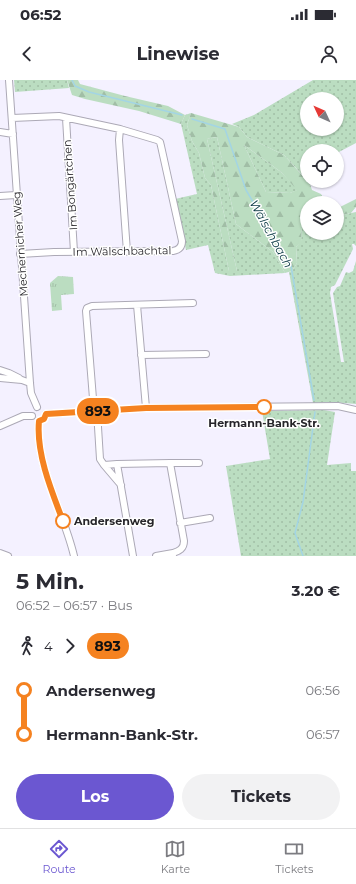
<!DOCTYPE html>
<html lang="de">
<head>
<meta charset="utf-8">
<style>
  body { margin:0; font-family:Montserrat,sans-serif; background:#f2f2f3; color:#2b2b33; height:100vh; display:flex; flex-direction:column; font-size:15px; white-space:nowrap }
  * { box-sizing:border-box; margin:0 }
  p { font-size:13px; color:#7c7c81 }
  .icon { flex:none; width:22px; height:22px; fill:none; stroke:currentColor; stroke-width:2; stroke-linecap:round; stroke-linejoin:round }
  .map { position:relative; height:476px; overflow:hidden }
  .panel { display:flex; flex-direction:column; background:#fff; flex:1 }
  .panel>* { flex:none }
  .badge { padding:0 8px; border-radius:13px; font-size:14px; line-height:26px }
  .needle { width:26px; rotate:314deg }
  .buttons { position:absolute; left:300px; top:12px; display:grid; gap:8px }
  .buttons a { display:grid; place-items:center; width:44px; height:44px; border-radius:50%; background:#fff; box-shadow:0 1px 3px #0004; font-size:20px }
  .map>.badge { position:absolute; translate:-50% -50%; box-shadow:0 0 0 2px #fff }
  .legs { display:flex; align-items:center; gap:6px; height:44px; padding:0 16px; font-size:13px }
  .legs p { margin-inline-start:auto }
  .head { display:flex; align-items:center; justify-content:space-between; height:68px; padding:0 16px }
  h1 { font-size:22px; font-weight:700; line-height:30px }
  .action { display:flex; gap:8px; margin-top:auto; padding:8px 16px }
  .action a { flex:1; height:46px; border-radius:24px; background:#6b57d1; color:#fff; font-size:16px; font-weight:700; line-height:46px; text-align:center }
  .action a+a { background:#f2f2f3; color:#2b2b33 }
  ul { padding:0 16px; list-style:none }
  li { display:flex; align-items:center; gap:14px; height:44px; font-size:15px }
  li i { display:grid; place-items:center; width:6px; height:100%; margin:0 5px; background:currentColor }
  li i::after { content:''; width:10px; height:10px; margin:-5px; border:3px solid; border-radius:50%; background:#fff }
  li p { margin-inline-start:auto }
  li:first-child i { background:linear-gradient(#0000 50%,currentColor 0) }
  li:last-child i { background:linear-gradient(currentColor 50%,#0000 0) }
  .status { display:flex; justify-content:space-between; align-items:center; height:28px; padding:0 20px; background:#fff; direction:ltr }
  .status svg { height:11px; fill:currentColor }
  header { display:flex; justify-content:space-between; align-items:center; height:52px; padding:0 16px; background:#fff; font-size:18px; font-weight:700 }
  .tab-bar { display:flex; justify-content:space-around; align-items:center; height:56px; border-top:1px solid #e1e1e2; background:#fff; font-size:11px; color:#7c7c81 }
  .tab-bar a { display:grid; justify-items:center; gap:2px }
  .tab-bar .current { color:#6b57d1 }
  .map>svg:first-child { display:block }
  .grass { fill:url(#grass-dots); fill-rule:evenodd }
  .forest { fill:url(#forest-firs); fill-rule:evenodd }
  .park { fill:url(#park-tufts) }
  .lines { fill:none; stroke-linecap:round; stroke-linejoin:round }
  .stream { stroke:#a3d5e4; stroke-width:1.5 }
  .minor-casing { stroke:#aca9b6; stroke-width:8 }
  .minor { stroke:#fff; stroke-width:6 }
  .line-1-casing { stroke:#fff; stroke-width:9 }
  .line-1 { stroke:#f58220; stroke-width:6 }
  .stop-1-dot { fill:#fff; stroke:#f58220; stroke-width:2 }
  .labels { text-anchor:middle; stroke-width:3; stroke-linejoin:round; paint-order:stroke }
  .street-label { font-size:11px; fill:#26252a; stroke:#fff }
  .stop-label { font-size:11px; font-weight:bold; fill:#26252a; stroke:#fff }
  .water-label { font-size:12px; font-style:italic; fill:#0a3944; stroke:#fff }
</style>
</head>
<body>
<div class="status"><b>06:52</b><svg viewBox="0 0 49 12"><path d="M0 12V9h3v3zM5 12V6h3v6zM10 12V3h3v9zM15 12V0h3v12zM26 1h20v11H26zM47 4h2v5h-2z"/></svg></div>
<header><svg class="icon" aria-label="back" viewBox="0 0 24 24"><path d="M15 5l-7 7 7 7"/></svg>Linewise<svg class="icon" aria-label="person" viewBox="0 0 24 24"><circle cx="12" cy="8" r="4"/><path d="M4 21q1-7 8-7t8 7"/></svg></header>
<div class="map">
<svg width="356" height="476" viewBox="0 0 356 476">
  <defs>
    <pattern id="grass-dots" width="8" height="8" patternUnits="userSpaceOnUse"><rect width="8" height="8" fill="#bbddc1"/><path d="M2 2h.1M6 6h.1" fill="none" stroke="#a1bea6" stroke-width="1.8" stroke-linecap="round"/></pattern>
    <pattern id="forest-firs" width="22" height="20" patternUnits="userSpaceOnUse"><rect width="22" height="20" fill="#bbddc1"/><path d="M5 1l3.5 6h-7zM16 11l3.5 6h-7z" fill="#a1bea6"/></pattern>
    <pattern id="park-tufts" width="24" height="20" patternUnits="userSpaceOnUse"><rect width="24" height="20" fill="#bbddc1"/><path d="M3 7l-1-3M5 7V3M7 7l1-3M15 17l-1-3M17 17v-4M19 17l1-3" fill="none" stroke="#a1bea6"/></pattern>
  </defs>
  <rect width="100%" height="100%" fill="#f4f1ff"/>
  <path class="grass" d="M14 0H67L69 8 15 12Z
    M313 0H356V63L337 73V71H307V100L284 75 247 57 239 47 232 44 254 35ZM307 19H337V49H307Z
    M191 33 187 45 192 61 199 73 205 98 211 105 229 191H237L207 59 217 57 236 144 273 172 285 193 230 196 215 193 208 165 186 170 175 119 197 114 181 44 185 35Z
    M244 65 281 92 298 110 290 113 266 112Z
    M307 129V153H337V136L356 132V166L354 164H352L353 169 335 205 331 207 330 213 341 282H344L333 213 337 207 340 206 346 192 349 193 353 191 356 181V324L332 322 313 323 289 192 292 191 297 183 296 167 301 161 303 130Z
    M324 330 335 332 327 385 351 383V391H356V476H241L226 386 270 379 262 331Z"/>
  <path class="forest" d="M67 0H78L80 4 125 16 168 26 185 35 181 44 139 31 85 19 72 15Z
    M191 33 239 47 247 57 284 75 310 104 312 110 321 114 326 123H307V129L303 131 301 162 296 167 297 183 292 191 285 193 273 172 236 144 217 57 207 59 237 191H229L211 105 205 98 199 73 192 61 187 45ZM244 65 281 92 297 110 290 113 266 112Z
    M356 119V127L351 133 337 136V131L341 130 340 127Z"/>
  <path class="park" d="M58 196 73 197 74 214 61 215 62 230 52 231 50 203Z"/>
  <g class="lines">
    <path class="stream" d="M72 0 75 6 89 12 182 35
      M192 39 225 49 246 110 291 186 314 320
      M303 476 295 453 303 422 315 332"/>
    <g class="minor-casing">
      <path id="minor" d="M9 0 30 303 31 313 37 327
        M12 38 59 36 120 49 157 60 160 62 161 66 182 161C182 167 179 170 173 171L54 172 20 174
        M66 38 74 172
        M120 49 119 60 127 172
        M0 52 13 54
        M0 116 16 115
        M137 225 146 328
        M141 275 206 274
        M0 290 9 293 19 298
        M0 298 22 300 30 303
        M94 331 86 231 87 228 92 226 193 223
        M97 331 100 379 104 385 117 384 133 476
        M46 334 146 328 338 326 356 330
        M39 341C35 387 64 432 74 476
        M0 346 23 336H32
        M170 383H199
        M117 384 170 383 184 461C184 469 179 471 173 473
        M104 385 121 405
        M180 443 210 438
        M0 473 8 476
        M156 476 173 473V476"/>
    </g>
    <use href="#minor" class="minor"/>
  </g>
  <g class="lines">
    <g class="line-1-casing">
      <path id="line-1" d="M63 441C51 410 36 373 39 341L44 339 46 334 146 328 264 327"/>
    </g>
    <use href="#line-1" class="line-1"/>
  </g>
  <g class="stop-1-dot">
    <circle cx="264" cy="327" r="7"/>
    <circle cx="63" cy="441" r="7"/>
  </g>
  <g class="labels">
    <g class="street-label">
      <text transform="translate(70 105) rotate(-94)" y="4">Im Bongärtchen</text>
      <text transform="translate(20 164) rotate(-94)" y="4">Mechernicher Weg</text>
      <text transform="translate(122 171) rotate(-1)" y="4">Im Wälschbachtal</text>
    </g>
    <g class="stop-label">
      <text x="264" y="347">Hermann-Bank-Str.</text>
      <text x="74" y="445" text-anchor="start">Andersenweg</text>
    </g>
    <g class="water-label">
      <text transform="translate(271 154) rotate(61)" y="4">Wälschbach</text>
    </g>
  </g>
</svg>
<div class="buttons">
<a><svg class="needle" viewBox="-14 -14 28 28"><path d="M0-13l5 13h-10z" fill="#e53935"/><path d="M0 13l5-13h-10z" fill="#7c7c81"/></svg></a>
<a><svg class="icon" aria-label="locate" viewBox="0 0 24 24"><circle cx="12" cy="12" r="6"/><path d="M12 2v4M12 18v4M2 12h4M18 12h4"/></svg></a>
<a><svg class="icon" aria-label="layers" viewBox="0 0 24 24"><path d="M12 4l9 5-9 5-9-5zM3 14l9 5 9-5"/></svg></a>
</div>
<b class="badge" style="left:98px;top:331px;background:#f58220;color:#111">893</b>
</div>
<section class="panel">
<div class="head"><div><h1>5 Min.</h1><p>06:52 – 06:57 · Bus</p></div><b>3.20 €</b></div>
<div class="legs"><svg class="icon" aria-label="walk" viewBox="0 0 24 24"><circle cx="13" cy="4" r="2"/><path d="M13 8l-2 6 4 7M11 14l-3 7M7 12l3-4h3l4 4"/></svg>4<svg class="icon" aria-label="forward" viewBox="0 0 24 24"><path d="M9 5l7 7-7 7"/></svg><b class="badge" style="background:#f58220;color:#111">893</b></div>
<ul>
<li><i style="color:#f58220"></i><b>Andersenweg</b><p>06:56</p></li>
<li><i style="color:#f58220"></i><b>Hermann-Bank-Str.</b><p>06:57</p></li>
</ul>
<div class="action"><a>Los</a><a>Tickets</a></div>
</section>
<nav class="tab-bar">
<a class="current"><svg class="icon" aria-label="directions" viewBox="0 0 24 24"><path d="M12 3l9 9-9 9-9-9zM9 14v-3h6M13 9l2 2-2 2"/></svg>Route</a>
<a><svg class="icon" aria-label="map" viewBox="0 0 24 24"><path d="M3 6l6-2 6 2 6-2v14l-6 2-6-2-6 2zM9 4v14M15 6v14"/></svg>Karte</a>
<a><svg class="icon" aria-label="tickets" viewBox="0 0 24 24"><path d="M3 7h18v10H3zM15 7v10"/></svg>Tickets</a>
</nav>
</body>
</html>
